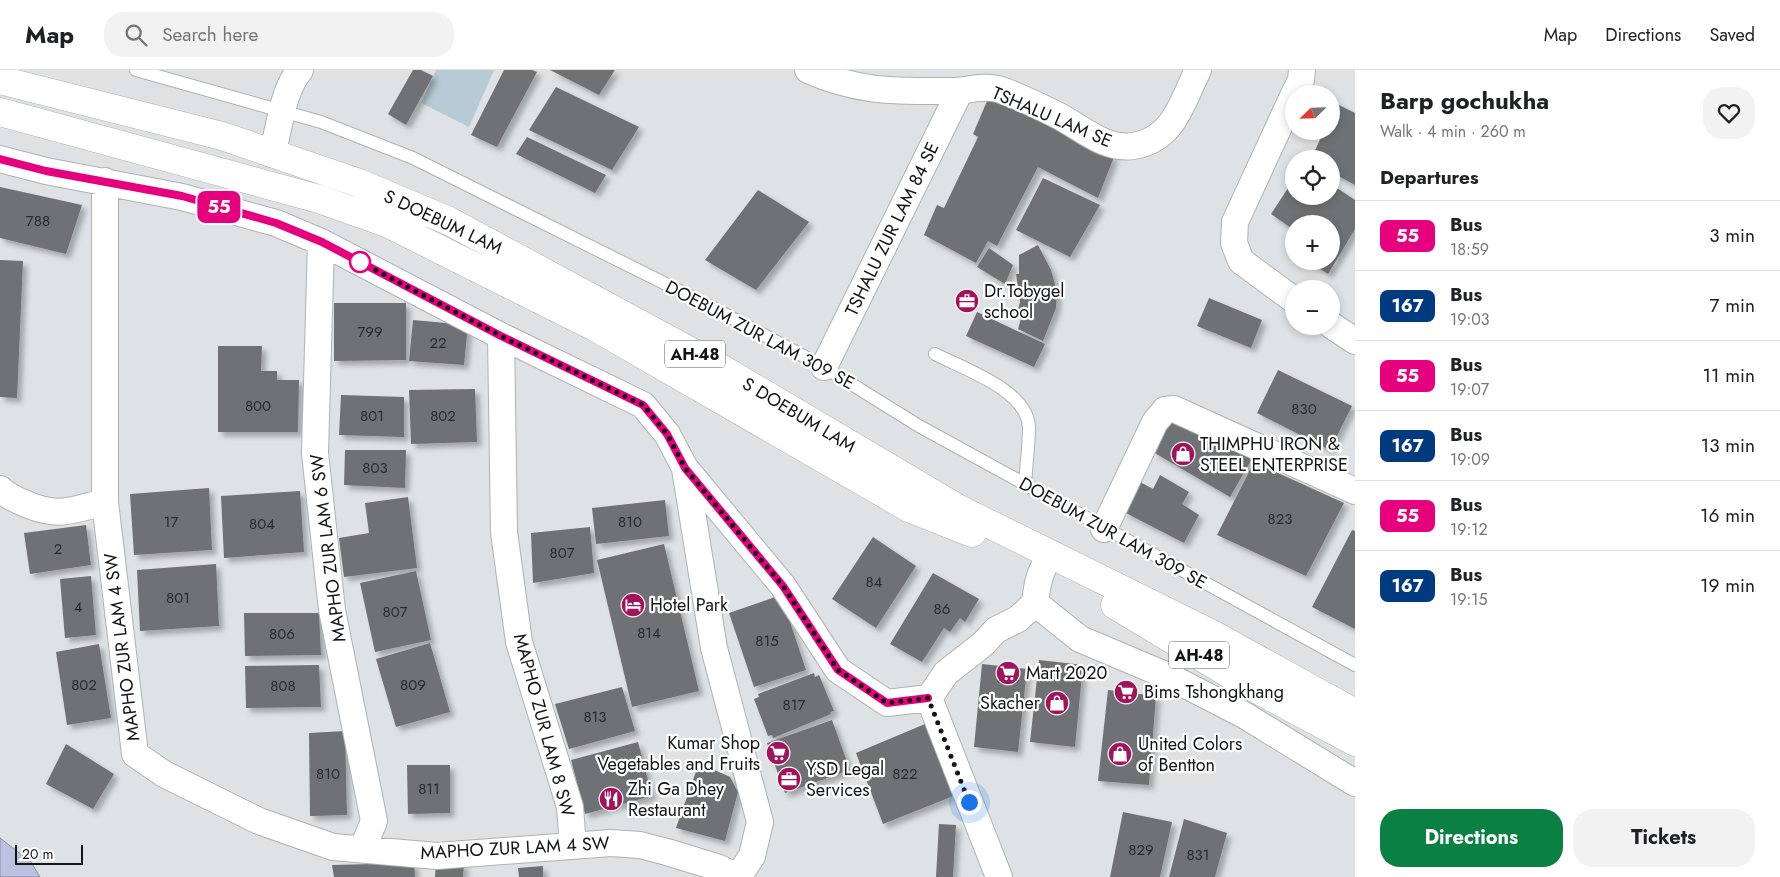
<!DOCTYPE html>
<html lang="en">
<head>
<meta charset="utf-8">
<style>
  body { margin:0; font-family:Jost,sans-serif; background:#f2f2f2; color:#202124; height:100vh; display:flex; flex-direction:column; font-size:19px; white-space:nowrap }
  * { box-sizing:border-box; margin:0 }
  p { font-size:16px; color:#757577 }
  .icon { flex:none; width:28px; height:28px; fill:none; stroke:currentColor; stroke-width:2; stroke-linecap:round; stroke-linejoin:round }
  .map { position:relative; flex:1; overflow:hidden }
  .sheet { display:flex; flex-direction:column; background:#fff; width:425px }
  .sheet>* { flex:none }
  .badge { padding:0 10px; border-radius:8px; font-size:18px; line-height:32px }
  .needle { width:32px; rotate:247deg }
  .tools { position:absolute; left:1285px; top:15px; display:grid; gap:10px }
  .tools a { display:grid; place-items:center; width:55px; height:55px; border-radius:50%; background:#fff; box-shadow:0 2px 8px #0003; font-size:25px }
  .scale { position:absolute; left:15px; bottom:12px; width:68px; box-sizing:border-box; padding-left:5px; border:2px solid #131415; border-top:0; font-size:14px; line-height:18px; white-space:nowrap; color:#131415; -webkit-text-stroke:4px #fff; paint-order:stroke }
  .you { position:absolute; width:25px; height:25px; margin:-12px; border:4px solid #fff; border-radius:50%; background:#1a73e8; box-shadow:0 0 0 8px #1a73e833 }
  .map>.badge { position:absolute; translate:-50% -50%; box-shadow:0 0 0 2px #fff }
  h2 { padding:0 25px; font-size:19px; line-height:45px }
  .round { display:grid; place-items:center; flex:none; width:52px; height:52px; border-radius:20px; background:#f2f2f2 }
  .overview { display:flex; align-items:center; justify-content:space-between; height:85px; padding:0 25px }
  h1 { font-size:24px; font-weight:700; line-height:38px }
  .primary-button { display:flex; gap:10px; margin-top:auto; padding:10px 25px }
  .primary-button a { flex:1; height:58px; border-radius:20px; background:#0b8043; color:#fff; font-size:20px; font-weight:700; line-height:58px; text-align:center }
  .primary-button a+a { background:#f2f2f2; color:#202124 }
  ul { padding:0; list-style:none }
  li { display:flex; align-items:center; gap:15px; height:70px; padding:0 25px; border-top:1px solid #e0e0e0 }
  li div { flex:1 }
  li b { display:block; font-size:19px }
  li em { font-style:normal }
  li .badge { min-width:55px; font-weight:700; text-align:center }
  header { display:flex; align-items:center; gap:30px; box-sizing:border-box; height:70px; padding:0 25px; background:#fff; border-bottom:1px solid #e0e0e0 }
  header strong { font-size:24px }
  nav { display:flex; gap:28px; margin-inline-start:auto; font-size:18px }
  .search { width:350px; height:45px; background:#f2f2f2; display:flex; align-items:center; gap:12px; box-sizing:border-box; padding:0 18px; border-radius:20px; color:#757577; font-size:19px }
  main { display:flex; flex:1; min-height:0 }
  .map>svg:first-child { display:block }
  .green { fill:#b6cbd5 }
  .water { fill:#bcc1df; stroke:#898da2 }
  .building { fill:#6f7174; filter:url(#shadow) }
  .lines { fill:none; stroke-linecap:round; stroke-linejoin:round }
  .service-casing { stroke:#aeb2b4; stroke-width:14 }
  .minor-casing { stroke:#aeb2b4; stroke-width:28 }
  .trunk-casing { stroke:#aeb2b4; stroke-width:29 }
  .service { stroke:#fff; stroke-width:12 }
  .minor { stroke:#fff; stroke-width:26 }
  .trunk { stroke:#fff; stroke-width:28 }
  .line-casing { stroke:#fff; stroke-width:11 }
  .line { stroke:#e6007e; stroke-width:8 }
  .walk { stroke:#131415; stroke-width:5; stroke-dasharray:0 9 }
  .stop-dot { fill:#fff; stroke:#e6007e; stroke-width:2.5 }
  .labels { text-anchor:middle; stroke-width:4.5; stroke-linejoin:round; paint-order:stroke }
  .number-label { font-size:15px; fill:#2a2b2d }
  .shield { fill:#fff; stroke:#5a5a5b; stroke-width:1 }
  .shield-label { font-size:16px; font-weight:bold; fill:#131415 }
  .street-label { font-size:18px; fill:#131415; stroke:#fff }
  .poi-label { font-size:18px; fill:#131415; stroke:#fff; text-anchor:start }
</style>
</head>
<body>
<header>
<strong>Map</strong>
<div class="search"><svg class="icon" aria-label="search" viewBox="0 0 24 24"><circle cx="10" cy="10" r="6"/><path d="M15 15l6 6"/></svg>Search here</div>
<nav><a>Map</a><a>Directions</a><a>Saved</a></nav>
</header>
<main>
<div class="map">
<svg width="1355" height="807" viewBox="0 0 1355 807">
  <defs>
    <filter id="shadow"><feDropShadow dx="4.5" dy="4.5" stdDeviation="2.5" flood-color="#0004"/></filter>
  </defs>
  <rect width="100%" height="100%" fill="#dee2e4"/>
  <path class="green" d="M436 0H494L469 57 421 33Z"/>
  <path class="water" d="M0 768 31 792 40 807H0Z"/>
  <path class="building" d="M413 0H421L433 6 406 55 388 44Z
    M504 0H532L537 2 497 77 471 65Z
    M550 0H615L599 25Z
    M556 17 639 57 612 100 529 60Z
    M990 24 1114 87 1098 128 1038 97 997 176 988 171 976 193 924 165 937 135 944 138 978 67 973 64Z
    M1337 34 1355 43V115L1331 102V89H1311L1324 61H1331V47Z
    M527 67 606 105 595 123 516 84Z
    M1043 108 1100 135 1070 187 1016 160Z
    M1294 109V126H1331V114L1355 130V159L1328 204 1308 191H1331V154H1294V160L1271 144Z
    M0 117 82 135 66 184 0 168Z
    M758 120 809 152 756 220 705 190Z
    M1038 175 1051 200 1057 222 1056 238 1043 271 1018 259 1022 245 1017 244 1020 232 1016 204H1019V185Z
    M989 178 1013 195 1005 214 977 197Z
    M0 190 23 191 17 328 0 327Z
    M1209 228 1262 250 1251 278 1197 256Z
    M334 233H406V290L334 291Z
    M977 242 1045 274 1034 297 966 266Z
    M413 250 468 255 464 295 409 291Z
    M218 276H262L261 301H277V310H299L298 362H218Z
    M1278 300 1352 336 1330 380 1257 343Z
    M475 319 477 372 411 374 409 320Z
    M341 325 404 327V367L339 365Z
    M1176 342 1253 387 1230 427 1153 382Z
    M345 380H406L405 418 344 415Z
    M1254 392 1344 433 1306 506 1217 465Z
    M1160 405 1189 422 1182 434 1199 445 1184 473 1124 442 1140 412 1153 419Z
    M209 418 212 480 134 485 130 424Z
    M300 421 304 482 224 488 221 426Z
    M408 427 417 498 344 507 339 468 369 463 365 433Z
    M665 430 669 466 596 474 592 438Z
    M86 455 91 495 30 504 24 463Z
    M590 457 594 503 533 513 531 463Z
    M1352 460 1355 461V559L1312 537Z
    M873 467 916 496 876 558 832 529Z
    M664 474 699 621 632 637 597 490Z
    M216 494 219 556 140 561 137 500Z
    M416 501 431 570 375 582 360 513Z
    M933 503 979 529 965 552 960 548 950 562 944 558 922 592 890 574Z
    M91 506 96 565 65 568 60 509Z
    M781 525 806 600 754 617 729 543Z
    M244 543H319L321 585 245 586Z
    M430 573 450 642 396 657 376 589Z
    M99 574 111 648 67 655 56 582Z
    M1039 590 1083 595 1075 677 1030 672Z
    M982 594 1027 599 1018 682 974 677Z
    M319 595 321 637 246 638 245 596Z
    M814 603 815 607 819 605 834 641 830 642 831 644 773 668 772 665 768 666 754 629 759 627 758 624Z
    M622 617 635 661 569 679 555 634Z
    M1108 620 1156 626 1149 715 1098 711Z
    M832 650 850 700 785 723 767 673Z
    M925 654 956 725 883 754 856 683Z
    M345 661 347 745 310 746 309 663Z
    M638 672 652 726 585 744 571 690Z
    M66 674 114 704 93 739 46 714Z
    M699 693 730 707 738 722 725 771 676 758Z
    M407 695H450V743L408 744Z
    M1123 742 1172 752 1160 807H1110Z
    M1184 749 1227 763 1215 807H1169Z
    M939 754 956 755 953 807H936Z
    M414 793 415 807H334L332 795Z
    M436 793 464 794 463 807H435Z
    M543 796V807H519L518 798Z"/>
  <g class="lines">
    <g class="service-casing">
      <path id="service" d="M136 0 321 52 413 88 702 232 824 297 919 356 1355 595
        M935 284C964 299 1027 320 1029 357 1029 376 1026 396 1025 415"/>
    </g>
    <g class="minor-casing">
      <path id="minor" d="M808 0C859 23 898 21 953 21 967 21 983 15 998 19 1017 25 1039 36 1057 45 1081 57 1104 80 1133 76 1174 70 1182 32 1198 0
        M1294 24 1235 152 1234 173 1241 191 1294 230
        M1294 24 1301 10 1302 0
        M272 84C280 57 282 22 300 0
        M0 89 46 101 182 127 276 153 321 172 501 266 643 335 667 364 685 398 783 516 838 600 887 633 929 628
        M105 111V432L135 684 164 704 259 751 333 777 437 786 611 773 640 775 667 782 719 798 737 807
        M321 172 315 383 332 540 374 751 363 778
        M1331 255 1355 271
        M501 266 504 462 519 572 570 737 573 776
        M824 297 960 21
        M685 399 714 578 760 752 752 786 738 807
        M0 419C8 426 16 430 26 434 59 448 72 440 105 432
        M1104 459 1155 352 1165 340 1174 339 1355 421
        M1035 533 1080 569 1170 607 1244 645 1355 713
        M1035 533C1037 514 1040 499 1052 484
        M929 628 999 807
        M929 628 946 603 983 574 996 560 1018 549 1035 533"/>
    </g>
    <g class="trunk-casing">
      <path id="trunk" d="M0 10 222 66 359 113 449 151 712 293 959 439 1212 564 1355 643
        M0 42 319 129 387 153 595 257 909 438 972 463
        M1115 535 1238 609 1355 672"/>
    </g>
    <use href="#service" class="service"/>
    <use href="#minor" class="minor"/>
    <use href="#trunk" class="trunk"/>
  </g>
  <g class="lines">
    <g class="line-casing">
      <path id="line" d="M0 89 46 101 182 126 276 153 322 172 501 266 643 335 667 364 685 398 783 516 838 600 887 633 928 628"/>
    </g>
    <use href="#line" class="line"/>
    <path class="walk" d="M360 192 501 266 643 335 667 364 685 398 783 516 838 600 887 633 928 628 969 732"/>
  </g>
  <defs>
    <g id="office-disc" transform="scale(1.25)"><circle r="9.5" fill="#a1135a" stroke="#fff"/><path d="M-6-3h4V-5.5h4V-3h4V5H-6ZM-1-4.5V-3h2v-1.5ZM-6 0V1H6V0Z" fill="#fff"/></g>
    <g id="shop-disc" transform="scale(1.25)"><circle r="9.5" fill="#a1135a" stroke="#fff"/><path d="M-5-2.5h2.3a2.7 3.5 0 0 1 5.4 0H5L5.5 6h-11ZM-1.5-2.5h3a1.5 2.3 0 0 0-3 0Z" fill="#fff"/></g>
    <g id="hotel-disc" transform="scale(1.25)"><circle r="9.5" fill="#a1135a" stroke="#fff"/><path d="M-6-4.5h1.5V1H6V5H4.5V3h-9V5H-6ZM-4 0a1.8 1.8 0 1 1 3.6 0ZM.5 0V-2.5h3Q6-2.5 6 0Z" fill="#fff"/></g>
    <g id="supermarket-disc" transform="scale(1.25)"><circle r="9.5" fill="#a1135a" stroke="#fff"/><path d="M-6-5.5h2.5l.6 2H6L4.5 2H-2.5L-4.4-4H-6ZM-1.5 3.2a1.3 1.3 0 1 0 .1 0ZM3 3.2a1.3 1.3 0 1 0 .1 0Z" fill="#fff"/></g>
    <g id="restaurant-disc" transform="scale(1.25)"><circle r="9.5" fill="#a1135a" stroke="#fff"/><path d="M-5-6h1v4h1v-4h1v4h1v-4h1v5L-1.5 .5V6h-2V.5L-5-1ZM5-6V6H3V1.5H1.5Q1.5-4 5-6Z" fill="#fff"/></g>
  </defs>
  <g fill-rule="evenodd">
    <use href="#office-disc" x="967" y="231"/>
    <use href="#shop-disc" x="1183" y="384"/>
    <use href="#hotel-disc" x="633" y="535"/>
    <use href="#supermarket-disc" x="1008" y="603"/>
    <use href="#supermarket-disc" x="1126" y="622"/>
    <use href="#shop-disc" x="1057" y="633"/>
    <use href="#supermarket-disc" x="778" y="683"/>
    <use href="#shop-disc" x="1120" y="684"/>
    <use href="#office-disc" x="789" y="709"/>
    <use href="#restaurant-disc" x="611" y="729"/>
  </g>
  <circle class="stop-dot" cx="360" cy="192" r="10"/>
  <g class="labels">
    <g class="number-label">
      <text x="38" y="156">788</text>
      <text x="370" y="267">799</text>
      <text x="438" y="278">22</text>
      <text x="258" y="341">800</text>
      <text x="1304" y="344">830</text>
      <text x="372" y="351">801</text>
      <text x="443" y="351">802</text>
      <text x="375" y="403">803</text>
      <text x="1280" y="454">823</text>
      <text x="171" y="457">17</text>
      <text x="630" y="457">810</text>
      <text x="262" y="459">804</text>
      <text x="58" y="484">2</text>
      <text x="562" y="488">807</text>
      <text x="874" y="517">84</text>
      <text x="178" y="533">801</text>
      <text x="78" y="542">4</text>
      <text x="942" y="544">86</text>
      <text x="395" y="547">807</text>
      <text x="649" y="568">814</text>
      <text x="282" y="569">806</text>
      <text x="767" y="576">815</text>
      <text x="84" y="620">802</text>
      <text x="413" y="620">809</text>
      <text x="283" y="621">808</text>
      <text x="794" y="640">817</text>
      <text x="595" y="652">813</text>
      <text x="328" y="709">810</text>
      <text x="905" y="709">822</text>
      <text x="429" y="724">811</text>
      <text x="1141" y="785">829</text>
      <text x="1198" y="790">831</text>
    </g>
    <g class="shield">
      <rect x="665" y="270.5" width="60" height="27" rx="4"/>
      <rect x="1169" y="571.5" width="60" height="27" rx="4"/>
    </g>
    <g class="shield-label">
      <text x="695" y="290">AH-48</text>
      <text x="1199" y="591">AH-48</text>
    </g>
    <g class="street-label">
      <text transform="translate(1052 47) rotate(23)" y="6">TSHALU LAM SE</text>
      <text transform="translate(443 152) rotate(25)" y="6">S DOEBUM LAM</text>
      <text transform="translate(892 159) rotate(-64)" y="6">TSHALU ZUR LAM 84 SE</text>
      <text transform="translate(760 265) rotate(28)" y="6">DOEBUM ZUR LAM 309 SE</text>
      <text transform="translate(799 345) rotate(31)" y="6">S DOEBUM LAM</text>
      <text transform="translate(1113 463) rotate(29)" y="6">DOEBUM ZUR LAM 309 SE</text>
      <text transform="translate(328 478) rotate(-97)" y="6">MAPHO ZUR LAM 6 SW</text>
      <text transform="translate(122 577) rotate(-97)" y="6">MAPHO ZUR LAM 4 SW</text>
      <text transform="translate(544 655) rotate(75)" y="6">MAPHO ZUR LAM 8 SW</text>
      <text transform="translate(515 778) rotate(-3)" y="6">MAPHO ZUR LAM 4 SW</text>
    </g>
    <g class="poi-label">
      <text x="984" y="227">Dr.Tobygel<tspan x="984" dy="21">school</tspan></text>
      <text x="1200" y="380">THIMPHU IRON &amp;<tspan x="1200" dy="21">STEEL ENTERPRISE</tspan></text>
      <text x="650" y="541">Hotel Park</text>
      <text x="1026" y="609">Mart 2020</text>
      <text x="1144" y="628">Bims Tshongkhang</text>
      <text x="1040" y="639" text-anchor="end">Skacher</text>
      <text x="760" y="679" text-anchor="end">Kumar Shop<tspan x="760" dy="21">Vegetables and Fruits</tspan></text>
      <text x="1138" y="680">United Colors<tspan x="1138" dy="21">of Bentton</tspan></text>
      <text x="806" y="705">YSD Legal<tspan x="806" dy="21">Services</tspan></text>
      <text x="628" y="725">Zhi Ga Dhey<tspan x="628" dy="21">Restaurant</tspan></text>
    </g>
  </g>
</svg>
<div class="tools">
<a><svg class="needle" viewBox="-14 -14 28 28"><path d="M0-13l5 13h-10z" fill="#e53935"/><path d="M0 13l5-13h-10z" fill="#757577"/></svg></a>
<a><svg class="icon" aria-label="locate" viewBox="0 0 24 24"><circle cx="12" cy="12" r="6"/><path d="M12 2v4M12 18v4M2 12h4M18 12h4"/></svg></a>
<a>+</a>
<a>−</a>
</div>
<div class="scale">20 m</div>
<div class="you" style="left:969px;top:732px"></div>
<b class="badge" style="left:219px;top:137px;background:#e6007e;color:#fff">55</b>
</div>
<section class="sheet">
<div class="overview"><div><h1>Barp gochukha</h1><p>Walk · 4 min · 260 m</p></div><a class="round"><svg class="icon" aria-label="heart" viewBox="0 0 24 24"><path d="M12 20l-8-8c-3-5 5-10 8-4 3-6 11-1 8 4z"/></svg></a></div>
<h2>Departures</h2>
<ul>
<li><span class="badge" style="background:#e6007e;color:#fff">55</span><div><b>Bus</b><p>18:59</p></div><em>3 min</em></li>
<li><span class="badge" style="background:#003b80;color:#fff">167</span><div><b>Bus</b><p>19:03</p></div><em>7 min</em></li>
<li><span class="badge" style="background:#e6007e;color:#fff">55</span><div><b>Bus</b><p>19:07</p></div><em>11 min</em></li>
<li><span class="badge" style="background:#003b80;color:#fff">167</span><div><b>Bus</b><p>19:09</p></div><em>13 min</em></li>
<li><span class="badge" style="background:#e6007e;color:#fff">55</span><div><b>Bus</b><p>19:12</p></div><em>16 min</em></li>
<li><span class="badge" style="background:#003b80;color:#fff">167</span><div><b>Bus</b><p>19:15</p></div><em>19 min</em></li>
</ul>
<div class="primary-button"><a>Directions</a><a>Tickets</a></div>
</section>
</main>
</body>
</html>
